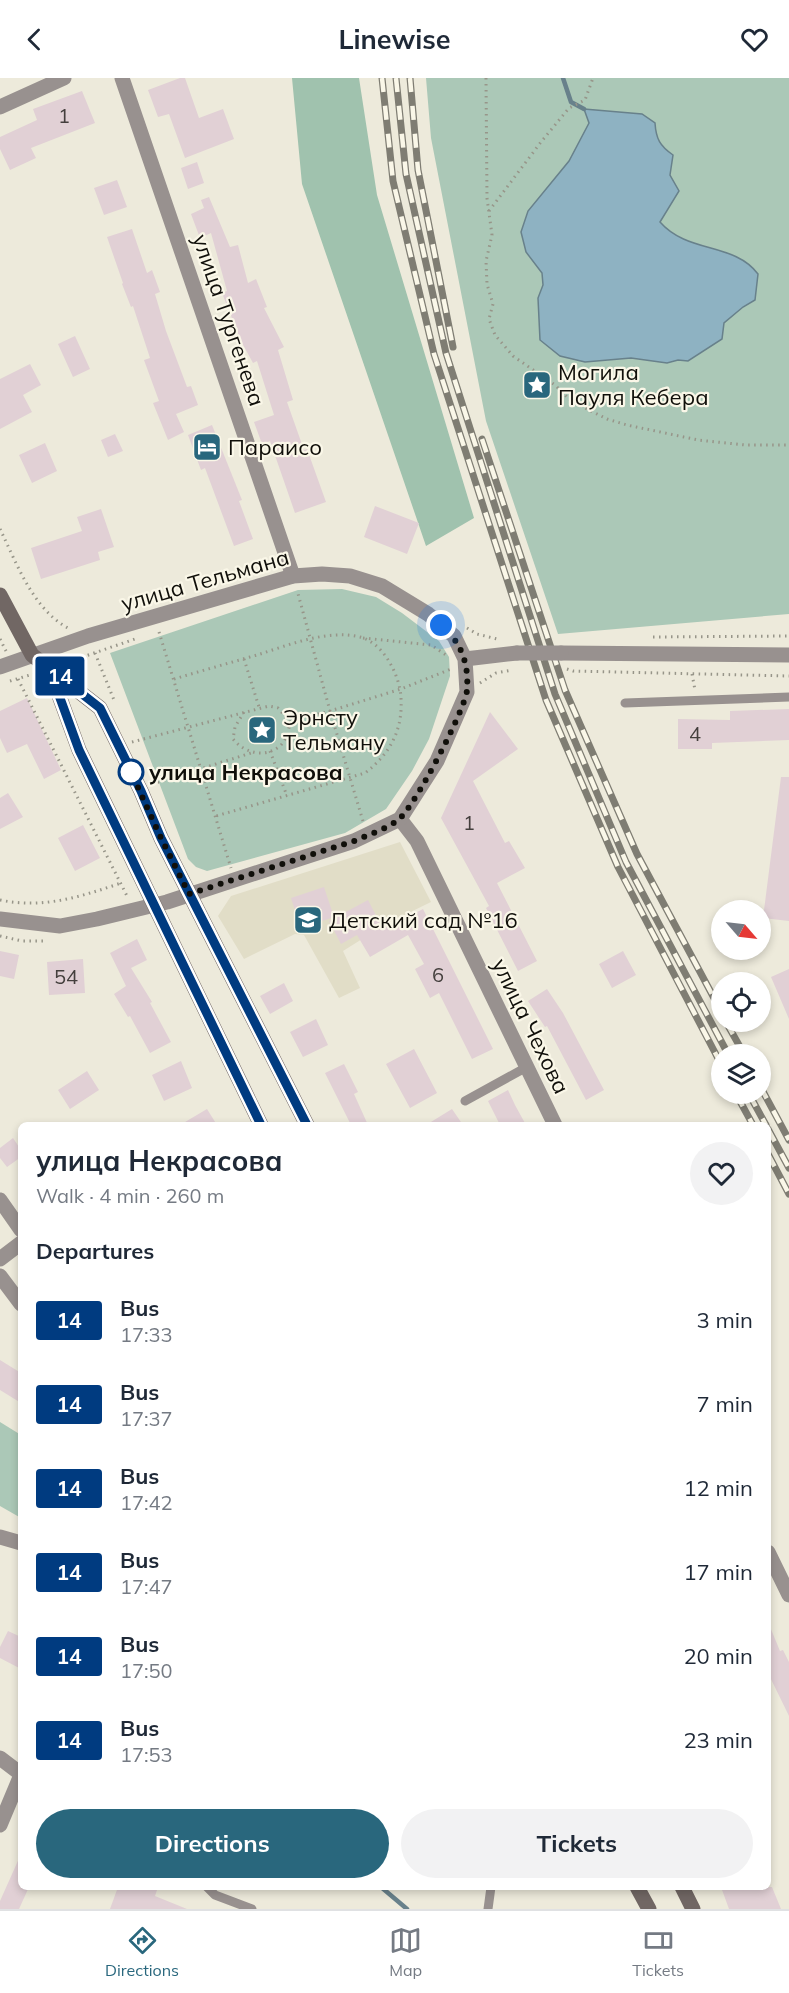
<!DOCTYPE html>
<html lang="en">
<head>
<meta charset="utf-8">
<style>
  body { margin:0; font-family:Mulish,sans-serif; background:#f2f2f3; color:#1f2937; height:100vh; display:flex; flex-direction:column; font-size:22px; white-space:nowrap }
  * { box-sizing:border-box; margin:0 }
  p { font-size:20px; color:#747a83 }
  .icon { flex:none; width:33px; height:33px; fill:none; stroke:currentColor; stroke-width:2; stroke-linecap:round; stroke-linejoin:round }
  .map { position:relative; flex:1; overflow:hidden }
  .side { position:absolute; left:18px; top:1044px; width:753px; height:768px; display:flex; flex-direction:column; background:#fff; border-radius:9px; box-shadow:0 3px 9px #0003 }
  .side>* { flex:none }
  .badge { padding:0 12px; border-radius:4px; font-size:21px; line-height:39px }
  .needle { width:39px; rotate:118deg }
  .tools { position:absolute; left:711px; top:822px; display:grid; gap:12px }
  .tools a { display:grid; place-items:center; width:60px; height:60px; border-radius:50%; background:#fff; box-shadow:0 3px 9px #0003; font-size:30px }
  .you { position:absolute; width:30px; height:30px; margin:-15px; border:4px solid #fff; border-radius:50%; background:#1a73e8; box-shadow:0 0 0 9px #1a73e833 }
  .map>.badge { position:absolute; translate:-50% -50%; box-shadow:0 0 0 3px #fff }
  h2 { padding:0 18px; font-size:22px; line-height:54px }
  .round { display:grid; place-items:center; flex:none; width:63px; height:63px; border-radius:32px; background:#f2f2f3 }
  .headline { display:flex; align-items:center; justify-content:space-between; height:102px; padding:0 18px }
  h1 { font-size:28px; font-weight:700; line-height:45px }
  .action { display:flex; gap:12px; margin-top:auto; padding:12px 18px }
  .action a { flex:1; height:69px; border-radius:36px; background:#29677d; color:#fff; font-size:24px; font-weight:700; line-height:69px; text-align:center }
  .action a+a { background:#f2f2f3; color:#1f2937 }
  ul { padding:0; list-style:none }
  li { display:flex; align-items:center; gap:18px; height:84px; padding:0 18px }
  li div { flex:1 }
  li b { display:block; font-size:22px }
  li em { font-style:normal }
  li .badge { min-width:66px; font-weight:700; text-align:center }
  header { display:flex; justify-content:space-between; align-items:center; height:78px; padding:0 18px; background:#fff; font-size:27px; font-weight:700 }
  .tab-bar { display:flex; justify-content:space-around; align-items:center; height:84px; border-top:2px solid #e0e1e3; background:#fff; font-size:16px; color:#747a83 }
  .tab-bar a { display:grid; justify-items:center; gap:3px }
  .tab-bar .selected { color:#29677d }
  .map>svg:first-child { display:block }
  .built { fill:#e1ddc7 }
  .green { fill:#abc8b7 }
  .forest { fill:#a0c2ae }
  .water { fill:#8eb2c2; stroke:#68818b; stroke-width:1.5 }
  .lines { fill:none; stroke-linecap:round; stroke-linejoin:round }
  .stream { stroke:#68818b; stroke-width:4.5 }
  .building { fill:#e1d0d5 }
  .path { stroke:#979589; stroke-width:3; stroke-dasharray:1.5 4.5; stroke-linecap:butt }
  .service { stroke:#98918f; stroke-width:9 }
  .minor { stroke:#98918f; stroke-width:15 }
  .tertiary { stroke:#98918f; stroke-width:15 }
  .secondary { stroke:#716764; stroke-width:15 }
  .rail-casing { stroke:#7f7d73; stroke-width:7 }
  .rail { stroke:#faf7e8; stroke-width:4.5; stroke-dasharray:14; stroke-linecap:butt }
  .tertiary-bridge { stroke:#98918f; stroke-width:15 }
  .line-casing { stroke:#fff; stroke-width:14 }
  .line { stroke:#003b80; stroke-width:9 }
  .walk { stroke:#100f0a; stroke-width:6; stroke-dasharray:0 10.8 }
  .stop-dot { fill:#fff; stroke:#003b80; stroke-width:3 }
  .labels { text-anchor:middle; stroke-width:4.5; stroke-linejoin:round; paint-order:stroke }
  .number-label { font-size:20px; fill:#443f3d }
  .street-label { font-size:22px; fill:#100f0a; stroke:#faf7e8 }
  .poi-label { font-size:22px; fill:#100f0a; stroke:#faf7e8; text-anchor:start }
  .stop-label { font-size:22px; font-weight:bold; fill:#100f0a; stroke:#faf7e8; text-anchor:start }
</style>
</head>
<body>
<header><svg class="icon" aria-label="back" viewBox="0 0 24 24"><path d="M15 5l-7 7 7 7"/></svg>Linewise<svg class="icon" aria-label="heart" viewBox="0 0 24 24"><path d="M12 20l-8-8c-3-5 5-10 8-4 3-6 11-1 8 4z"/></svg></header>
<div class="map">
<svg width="789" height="1831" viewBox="0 0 789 1831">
  <rect width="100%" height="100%" fill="#edeadb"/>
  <path class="built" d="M400 764 431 824 386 846 343 873 360 910 339 920 304 857 295 856 244 881 218 838 231 818Z"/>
  <path class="green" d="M426 0H789V536L558 556 486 343 431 60Z
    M342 511 376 519 402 535 439 563 449 579 450 598 429 661 412 693 386 731 345 755 207 793 196 789 188 781 110 575 298 512Z
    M0 1344 21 1357V1440L0 1428Z"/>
  <path class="forest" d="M292 0H359L377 117 474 440 426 468 302 106Z"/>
  <path class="water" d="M584 31 642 36 655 45C656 61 660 68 673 77L670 97 679 113 660 144C688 176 734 164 758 196L755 222 743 229 724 245 722 261 688 283 678 282 667 285 631 280 585 284 560 278 540 262 538 220 543 207 542 195 526 174 521 154 528 133 569 83 589 45Z"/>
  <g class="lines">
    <path class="stream" d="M563 0 571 24 584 31
      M381 1809 407 1831"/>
  </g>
  <path class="building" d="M180 0H185L199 40 223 31 234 61 185 80 169 36 158 39 148 12Z
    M82 13 95 45 31 70 36 80 10 92 0 71V59L37 42 33 31Z
    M197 84 204 105 188 111 181 90Z
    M117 102 127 129 104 137 94 110Z
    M209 119 230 169 238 167 248 205 256 201 267 229 264 230 284 269 278 272 293 322 287 324 304 372 307 371 326 424 295 435 270 363 262 366 254 344 274 337 257 283 253 285 241 263 222 215 227 213 211 155 200 160 191 136 204 130 201 122Z
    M132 151 147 195 152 192 160 214 155 216 166 253 187 309 191 308 198 327 176 336 184 354 168 362 153 325 159 323 144 282 150 280 133 228 131 229 122 206 123 205 107 159Z
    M75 258 90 291 73 299 58 266Z
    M30 286 41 307 23 317 32 334 0 351V301Z
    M212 347 242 422 239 423 253 461 234 468 205 390 201 392 188 357Z
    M115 356 123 373 108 379 101 362Z
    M45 365 57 393 32 405 19 377Z
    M375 428 419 445 407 476 364 459Z
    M101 431 114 469 98 474 100 482 41 501 31 470 82 453 77 439Z
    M27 620 61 692 44 701 27 666 7 675 0 660V633Z
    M789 631V662L712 665V671H678V641L730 642V633Z
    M490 634 518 671 473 703 505 765 509 763 525 790 497 805 537 883 518 893 486 830 489 828 441 740Z
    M781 699H789V843L763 840Z
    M8 715 23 739 0 751V720Z
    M83 747 100 780 75 793 58 760Z
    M324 809 334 839 301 850 291 820Z
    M368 822 382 849 386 846 388 849 423 831 493 971 472 981 439 915 430 920 415 891 424 886 408 857 370 879 357 857 341 866 329 843Z
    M137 861 147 882 131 890 152 924 150 925 171 964 150 975 130 938 128 939 114 916 126 908 110 875Z
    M0 873 19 877 14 901 0 898Z
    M623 873 636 897 612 910 599 886Z
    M83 881 85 915 49 917 47 884Z
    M789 891V941L771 899Z
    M284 905 293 923 270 936 260 918Z
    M547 911 563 935 604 1012 586 1022 547 948 545 949 528 923Z
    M316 941 328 967 303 979 290 954Z
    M414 971 437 1015 410 1030 386 986Z
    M181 983 192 1010 164 1023 152 997Z
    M344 986 358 1014 354 1016 368 1047H351L325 995Z
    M87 993 99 1012 70 1031 58 1012Z
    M508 1012 515 1027 526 1047H500L488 1023Z
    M207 1031 217 1047H180Z
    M452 1031 463 1047H426Z
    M13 1060 21 1072V1079L7 1089 0 1080V1070Z
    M0 1282 21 1295V1325L0 1312Z
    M768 1544 780 1573 783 1572 789 1584V1638L768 1595Z
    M8 1553 21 1559V1591L0 1580V1569Z
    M21 1776V1809H29L19 1831H0V1823Z
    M118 1809H158L155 1818 187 1831H110Z
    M721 1809H772L781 1831H729Z"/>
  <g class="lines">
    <path class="path" d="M486 0 487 120 492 157 486 183 487 206 493 226 489 241 495 257 513 278 555 307 571 323 607 341 627 347 698 362 745 367H789
      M489 133 541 64 569 30 585 22 593 0
      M0 451C17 486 33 531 68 550
      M467 550 477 556 497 561
      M159 554 231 790
      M653 559 789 558
      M363 560 431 567 446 577
      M0 561 6 573
      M95 575 114 622
      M244 581 259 629
      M65 585 135 561
      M567 591 573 593 789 598
      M692 596 695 612
      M18 601 128 820
      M174 601C201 593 229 585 257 577 289 567 327 551 360 559 384 565 400 598 401 620 403 652 390 676 365 695L216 738
      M10 603 33 596
      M480 605 496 595 512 592
      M244 634 235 649 233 661C244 675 266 681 281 667 287 661 289 651 290 644L330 633 297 512
      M132 664 269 628 278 630 290 644
      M270 673 287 718
      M152 706 251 675
      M363 743 330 633 401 611 451 591
      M0 822C43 831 80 819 121 805
      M0 858 22 863H46"/>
    <path class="service" d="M625 625 789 619
      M465 1023 525 990
      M207 1809 215 1817 252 1831
      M488 1831 491 1809"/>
    <path class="minor" d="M122 0 293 498
      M0 29 64 0
      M400 741 417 763 555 1047
      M0 1122 21 1152
      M0 1181 21 1165
      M0 1198 21 1226
      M0 1459 21 1465
      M768 1474 789 1517
      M0 1680 21 1696"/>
    <path class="tertiary" d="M561 575 789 577
      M465 581 517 575
      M0 589 88 558 293 498 322 496 350 498 382 508 428 536 454 558 465 581 467 614 437 683 400 741 354 763 167 824 97 841 60 848 0 841
      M0 1747 21 1697"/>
    <path class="secondary" d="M0 517 32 577 100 630 141 713 161 760 307 1047
      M49 590 79 672 261 1047
      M637 1809 649 1831
      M682 1809 693 1831"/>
    <g class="rail-casing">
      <path id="rail" d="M382 0 393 103 434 276 546 622 618 789 722 988
        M396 0 406 96 446 275 555 616 626 784 728 976
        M410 0 418 92 453 269
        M482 361 565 612 637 776 722 935
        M726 944 744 976
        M760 1008 789 1062
        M736 1016 753 1047
        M749 1016 766 1047
        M768 1051 789 1090
        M768 1076 789 1116"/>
    </g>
    <use href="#rail" class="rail"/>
    <path class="tertiary-bridge" d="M517 575H561"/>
  </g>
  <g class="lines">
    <g class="line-casing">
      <path id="line" d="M261 1047 79 672 49 590 100 630 141 713 161 760 307 1047"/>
    </g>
    <use href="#line" class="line"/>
    <path class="walk" d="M131 694 130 692 161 760 189 816 354 763C368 757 387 751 399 741 414 730 466 630 467 612 469 585 461 564 441 547"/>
  </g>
  <defs>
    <g id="sight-square" transform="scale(1.5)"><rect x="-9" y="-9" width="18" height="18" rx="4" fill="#29677d" stroke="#faf7e8"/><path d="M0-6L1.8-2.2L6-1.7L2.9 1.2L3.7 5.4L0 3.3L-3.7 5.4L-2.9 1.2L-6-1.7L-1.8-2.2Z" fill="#fff"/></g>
    <g id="hotel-square" transform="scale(1.5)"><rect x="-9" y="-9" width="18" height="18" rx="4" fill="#29677d" stroke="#faf7e8"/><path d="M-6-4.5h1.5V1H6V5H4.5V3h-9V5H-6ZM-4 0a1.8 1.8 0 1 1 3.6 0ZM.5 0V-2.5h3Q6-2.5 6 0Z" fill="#fff"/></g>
    <g id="school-square" transform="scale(1.5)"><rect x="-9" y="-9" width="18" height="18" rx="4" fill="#29677d" stroke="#faf7e8"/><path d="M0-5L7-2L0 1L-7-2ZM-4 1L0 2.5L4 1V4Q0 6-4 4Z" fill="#fff"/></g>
  </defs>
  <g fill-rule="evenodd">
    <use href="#sight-square" x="537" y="307"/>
    <use href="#hotel-square" x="207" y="369"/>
    <use href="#sight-square" x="262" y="652"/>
    <use href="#school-square" x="308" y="842"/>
  </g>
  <circle class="stop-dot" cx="131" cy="694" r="12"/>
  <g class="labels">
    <g class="number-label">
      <text x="64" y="45">1</text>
      <text x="695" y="663">4</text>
      <text x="469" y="752">1</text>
      <text x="438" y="904">6</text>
      <text x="66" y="906">54</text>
    </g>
    <g class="street-label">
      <text transform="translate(229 242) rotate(71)" y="8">улица Тургенева</text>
      <text transform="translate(205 502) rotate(-16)" y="8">улица Тельмана</text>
      <text transform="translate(531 948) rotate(64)" y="8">улица Чехова</text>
    </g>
    <g class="poi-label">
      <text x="558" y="302">Могила<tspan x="558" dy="25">Пауля Кебера</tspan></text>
      <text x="228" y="377">Параисо</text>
      <text x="283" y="647">Эрнсту<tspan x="283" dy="25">Тельману</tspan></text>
      <text x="329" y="850">Детский сад №16</text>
    </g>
    <g class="stop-label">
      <text x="149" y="702">улица Некрасова</text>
    </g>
  </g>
</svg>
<div class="tools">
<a><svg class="needle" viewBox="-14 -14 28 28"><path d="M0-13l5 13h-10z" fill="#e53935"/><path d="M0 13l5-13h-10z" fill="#747a83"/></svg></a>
<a><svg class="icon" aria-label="locate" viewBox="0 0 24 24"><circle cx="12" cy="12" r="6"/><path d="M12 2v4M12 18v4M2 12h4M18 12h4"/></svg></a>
<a><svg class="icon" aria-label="layers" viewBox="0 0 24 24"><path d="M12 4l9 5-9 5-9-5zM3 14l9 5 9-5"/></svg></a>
</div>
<div class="you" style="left:441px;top:547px"></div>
<b class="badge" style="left:60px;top:598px;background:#003b80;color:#fff">14</b>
<section class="side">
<div class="headline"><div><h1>улица Некрасова</h1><p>Walk · 4 min · 260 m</p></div><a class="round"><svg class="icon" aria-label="heart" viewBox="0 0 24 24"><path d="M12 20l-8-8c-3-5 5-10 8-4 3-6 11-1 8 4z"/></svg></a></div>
<h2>Departures</h2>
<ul>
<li><span class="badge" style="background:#003b80;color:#fff">14</span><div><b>Bus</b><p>17:33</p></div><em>3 min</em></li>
<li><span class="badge" style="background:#003b80;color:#fff">14</span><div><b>Bus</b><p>17:37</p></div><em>7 min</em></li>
<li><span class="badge" style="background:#003b80;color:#fff">14</span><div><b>Bus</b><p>17:42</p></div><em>12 min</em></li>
<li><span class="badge" style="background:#003b80;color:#fff">14</span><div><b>Bus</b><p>17:47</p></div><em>17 min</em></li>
<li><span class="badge" style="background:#003b80;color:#fff">14</span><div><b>Bus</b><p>17:50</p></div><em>20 min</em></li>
<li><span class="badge" style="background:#003b80;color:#fff">14</span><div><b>Bus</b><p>17:53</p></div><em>23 min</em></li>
</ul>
<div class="action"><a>Directions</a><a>Tickets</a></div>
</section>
</div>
<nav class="tab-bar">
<a class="selected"><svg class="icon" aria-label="directions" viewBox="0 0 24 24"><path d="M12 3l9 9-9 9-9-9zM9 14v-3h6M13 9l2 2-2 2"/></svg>Directions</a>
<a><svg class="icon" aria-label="map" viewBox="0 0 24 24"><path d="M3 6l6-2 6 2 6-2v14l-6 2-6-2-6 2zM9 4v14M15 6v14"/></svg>Map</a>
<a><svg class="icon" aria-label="tickets" viewBox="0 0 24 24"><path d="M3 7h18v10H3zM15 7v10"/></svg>Tickets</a>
</nav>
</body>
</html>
